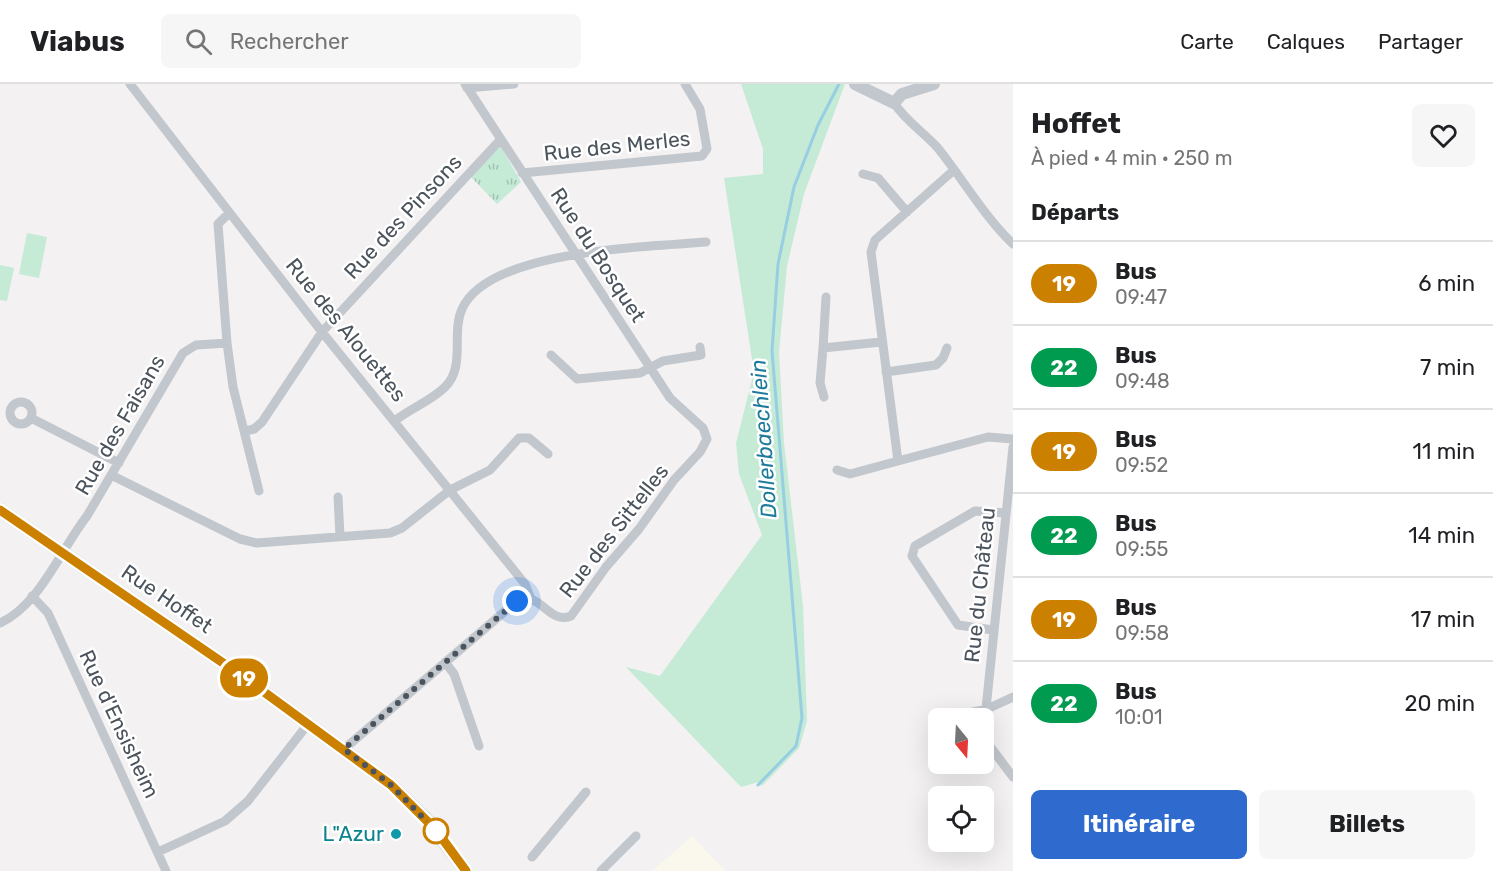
<!DOCTYPE html>
<html lang="fr">
<head>
<meta charset="utf-8">
<style>
  body { margin:0; font-family:Rubik,sans-serif; background:#f6f6f6; color:#202124; height:100vh; display:flex; flex-direction:column; font-size:22px; white-space:nowrap }
  * { box-sizing:border-box; margin:0 }
  p { font-size:20px; color:#757577 }
  .icon { flex:none; width:33px; height:33px; fill:none; stroke:currentColor; stroke-width:2; stroke-linecap:round; stroke-linejoin:round }
  .map { position:relative; flex:1; overflow:hidden }
  .sheet { display:flex; flex-direction:column; background:#fff; width:480px }
  .sheet>* { flex:none }
  .badge { padding:0 12px; border-radius:20px; font-size:21px; line-height:39px }
  .needle { width:39px; rotate:162deg }
  .fabs { position:absolute; left:928px; top:624px; display:grid; gap:12px }
  .fabs a { display:grid; place-items:center; width:66px; height:66px; border-radius:9px; background:#fff; box-shadow:0 6px 24px #0002; font-size:30px }
  .you { position:absolute; width:30px; height:30px; margin:-15px; border:4px solid #fff; border-radius:50%; background:#1a73e8; box-shadow:0 0 0 9px #1a73e833 }
  .map>.badge { position:absolute; translate:-50% -50%; box-shadow:0 0 0 3px #fff }
  h2 { padding:0 18px; font-size:22px; line-height:54px }
  .round { display:grid; place-items:center; flex:none; width:63px; height:63px; border-radius:9px; background:#f6f6f6 }
  .summary { display:flex; align-items:center; justify-content:space-between; height:102px; padding:0 18px }
  h1 { font-size:28px; font-weight:700; line-height:45px }
  .action { display:flex; gap:12px; margin-top:auto; padding:12px 18px }
  .action a { flex:1; height:69px; border-radius:9px; background:#2f6bce; color:#fff; font-size:24px; font-weight:700; line-height:69px; text-align:center }
  .action a+a { background:#f6f6f6; color:#202124 }
  ul { padding:0; list-style:none }
  li { display:flex; align-items:center; gap:18px; height:84px; padding:0 18px; border-top:2px solid #e0e0e0 }
  li div { flex:1 }
  li b { display:block; font-size:22px }
  li em { font-style:normal }
  li .badge { min-width:66px; font-weight:700; text-align:center }
  header { display:flex; align-items:center; gap:36px; box-sizing:border-box; height:84px; padding:0 30px; background:#fff; border-bottom:2px solid #e0e0e0 }
  header strong { font-size:28px }
  nav { display:flex; gap:33px; margin-inline-start:auto; font-size:21px }
  .search { width:420px; height:54px; background:#f6f6f6; display:flex; align-items:center; gap:15px; box-sizing:border-box; padding:0 21px; border-radius:9px; color:#757577; font-size:22px }
  main { display:flex; flex:1; min-height:0 }
  .map>svg:first-child { display:block }
  .commercial { fill:#faf7ed }
  .green { fill:#c5ead6 }
  .park { fill:url(#park-tufts) }
  .lines { fill:none; stroke-linecap:round; stroke-linejoin:round }
  .stream { stroke:#97cee2; stroke-width:3 }
  .minor { stroke:#c1c7cd; stroke-width:9 }
  .tertiary { stroke:#c1c7cd; stroke-width:12 }
  .secondary { stroke:#c4cbd5; stroke-width:14 }
  .line-casing { stroke:#fff; stroke-width:14 }
  .line { stroke:#cc8000; stroke-width:9 }
  .walk { stroke:#4b535c; stroke-width:6; stroke-dasharray:0 10.8 }
  .stop-dot { fill:#fff; stroke:#cc8000; stroke-width:3 }
  .culture-dot { fill:#0f9aa8; stroke:#fff; stroke-width:2 }
  .labels { text-anchor:middle; stroke-width:5; stroke-linejoin:round; paint-order:stroke }
  .street-label { font-size:21px; fill:#4b535c; stroke:#fff }
  .culture-label { font-size:21px; fill:#0d838f; stroke:#fff; text-anchor:end }
  .water-label { font-size:22px; font-style:italic; fill:#1e7a9c; stroke:#fff }
</style>
</head>
<body>
<header>
<strong>Viabus</strong>
<div class="search"><svg class="icon" aria-label="search" viewBox="0 0 24 24"><circle cx="10" cy="10" r="6"/><path d="M15 15l6 6"/></svg>Rechercher</div>
<nav><a>Carte</a><a>Calques</a><a>Partager</a></nav>
</header>
<main>
<div class="map">
<svg width="1013" height="787" viewBox="0 0 1013 787">
  <defs>
    <pattern id="park-tufts" width="24" height="20" patternUnits="userSpaceOnUse" patternTransform="scale(1.5)"><rect width="24" height="20" fill="#c5ead6"/><path d="M3 7l-1-3M5 7V3M7 7l1-3M15 17l-1-3M17 17v-4M19 17l1-3" fill="none" stroke="#a2c0b1"/></pattern>
  </defs>
  <rect width="100%" height="100%" fill="#f3f1f1"/>
  <path class="commercial" d="M692 752 726 787H652Z"/>
  <path class="green" d="M741 0H845L804 110 787 182 779 268 784 359 803 522 807 637 799 664 762 702 759 698 741 703 626 583 660 592 762 451 739 390 736 359 754 288 724 94 763 90V65Z
    M27 149 47 153 39 194 19 190Z
    M0 181 14 184 7 217 0 216Z"/>
  <path class="park" d="M500 61 521 98 497 120 471 93Z"/>
  <g class="lines">
    <path class="stream" d="M758 701 796 662 802 634 772 267 778 180 794 103 818 41 839 0"/>
    <path class="minor" d="M130 0 322 248 525 500 531 515
      M467 4 514 0
      M894 19C906 37 923 48 937 63 963 95 983 131 1013 160
      M954 86 875 156 871 168 898 377 988 353 1013 355
      M522 89 702 72 707 65 700 25 685 0
      M863 90 878 94 907 128
      M229 129 218 140 227 259 233 303 259 407
      M823 264 826 213
      M551 271 577 295 640 289 663 277 701 271 700 263
      M886 288 936 281 943 274 947 264
      M824 313 820 299 823 264 881 258
      M10 329a11 11 0 1 1 22 0a11 11 0 1 1-22 0Z
      M31 334 119 379
      M396 336C411 324 431 317 445 303 466 283 451 249 462 225 489 165 650 163 706 158
      M245 347 254 345 262 338 322 248 501 55
      M837 386 850 390 898 377
      M111 391 240 455 257 459 390 449 402 444 450 406 490 386 519 354H529L548 370
      M338 413 340 452
      M32 512 48 529 166 787
      M0 539C39 522 61 465 87 432L183 269 196 261 227 259
      M993 546 958 541 912 472 915 462 975 427 1006 429
      M445 578 454 590 479 662
      M951 633 987 625 1013 613
      M984 644 1013 363
      M984 647 986 657 1013 693
      M344 665 517 517 531 515C546 521 554 539 571 532L606 483 639 445 674 396 700 368 707 355 703 344 670 314 465 0
      M158 768 225 737 248 717 308 640
      M532 773 586 708
      M601 787 636 752"/>
    <path class="tertiary" d="M855 0 894 19 902 10 934 0"/>
    <path class="secondary" d="M0 426 245 594 391 701 429 738 466 787"/>
  </g>
  <g class="lines">
    <g class="line-casing">
      <path id="line" d="M0 426 245 594 391 701 436 746 466 787"/>
    </g>
    <use href="#line" class="line"/>
    <path class="walk" d="M436 747 391 701 344 665 517 517"/>
  </g>
  <circle class="stop-dot" cx="436" cy="747" r="12"/>
  <circle class="culture-dot" cx="396" cy="750" r="6"/>
  <g class="labels">
    <g class="street-label">
      <text transform="translate(617 62) rotate(-6)" y="7">Rue des Merles</text>
      <text transform="translate(403 133) rotate(-47)" y="7">Rue des Pinsons</text>
      <text transform="translate(598 171) rotate(57)" y="7">Rue du Bosquet</text>
      <text transform="translate(346 246) rotate(51)" y="7">Rue des Alouettes</text>
      <text transform="translate(120 341) rotate(-60)" y="7">Rue des Faisans</text>
      <text transform="translate(614 447) rotate(-52)" y="7">Rue des Sittelles</text>
      <text transform="translate(980 501) rotate(-84)" y="7">Rue du Château</text>
      <text transform="translate(167 515) rotate(34)" y="7">Rue Hoffet</text>
      <text transform="translate(119 640) rotate(65)" y="7">Rue d'Ensisheim</text>
    </g>
    <g class="culture-label">
      <text x="384" y="757">L"Azur</text>
    </g>
    <g class="water-label">
      <text transform="translate(763 355) rotate(-94)" y="8">Dollerbaechlein</text>
    </g>
  </g>
</svg>
<div class="fabs">
<a><svg class="needle" viewBox="-14 -14 28 28"><path d="M0-13l5 13h-10z" fill="#e53935"/><path d="M0 13l5-13h-10z" fill="#757577"/></svg></a>
<a><svg class="icon" aria-label="locate" viewBox="0 0 24 24"><circle cx="12" cy="12" r="6"/><path d="M12 2v4M12 18v4M2 12h4M18 12h4"/></svg></a>
</div>
<div class="you" style="left:517px;top:517px"></div>
<b class="badge" style="left:244px;top:594px;background:#cc8000;color:#fff">19</b>
</div>
<section class="sheet">
<div class="summary"><div><h1>Hoffet</h1><p>À pied · 4 min · 250 m</p></div><a class="round"><svg class="icon" aria-label="heart" viewBox="0 0 24 24"><path d="M12 20l-8-8c-3-5 5-10 8-4 3-6 11-1 8 4z"/></svg></a></div>
<h2>Départs</h2>
<ul>
<li><span class="badge" style="background:#cc8000;color:#fff">19</span><div><b>Bus</b><p>09:47</p></div><em>6 min</em></li>
<li><span class="badge" style="background:#009b4e;color:#fff">22</span><div><b>Bus</b><p>09:48</p></div><em>7 min</em></li>
<li><span class="badge" style="background:#cc8000;color:#fff">19</span><div><b>Bus</b><p>09:52</p></div><em>11 min</em></li>
<li><span class="badge" style="background:#009b4e;color:#fff">22</span><div><b>Bus</b><p>09:55</p></div><em>14 min</em></li>
<li><span class="badge" style="background:#cc8000;color:#fff">19</span><div><b>Bus</b><p>09:58</p></div><em>17 min</em></li>
<li><span class="badge" style="background:#009b4e;color:#fff">22</span><div><b>Bus</b><p>10:01</p></div><em>20 min</em></li>
</ul>
<div class="action"><a>Itinéraire</a><a>Billets</a></div>
</section>
</main>
</body>
</html>
